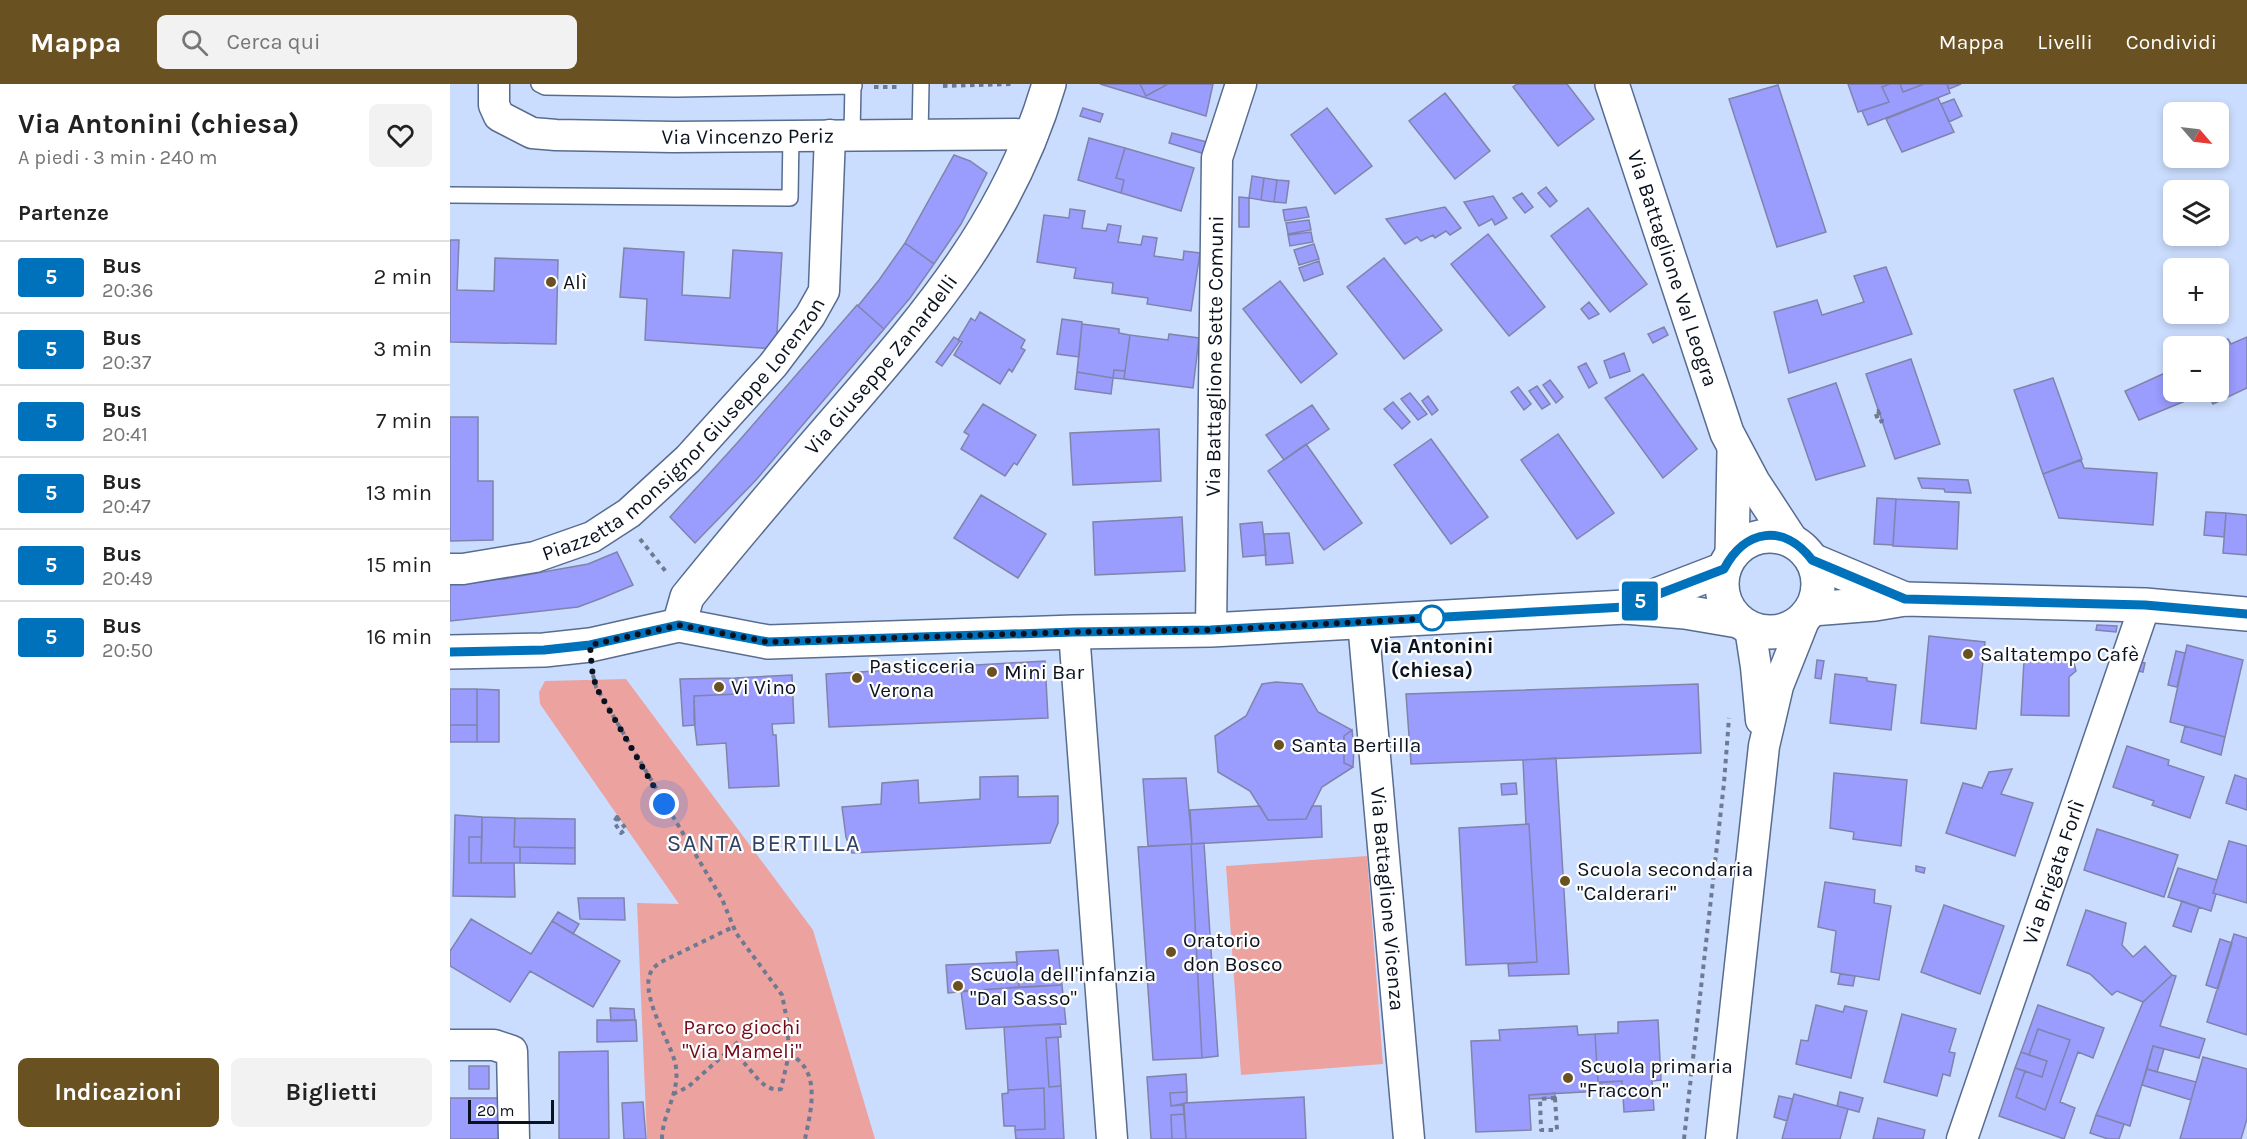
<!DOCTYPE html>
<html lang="it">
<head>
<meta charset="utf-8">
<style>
  body { margin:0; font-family:Karla,sans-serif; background:#f2f2f2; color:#222; height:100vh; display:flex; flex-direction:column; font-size:22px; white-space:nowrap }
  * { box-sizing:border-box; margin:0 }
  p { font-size:20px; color:#767676 }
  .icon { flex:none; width:33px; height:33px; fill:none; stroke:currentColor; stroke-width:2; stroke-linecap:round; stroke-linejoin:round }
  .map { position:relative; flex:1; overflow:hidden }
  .details { display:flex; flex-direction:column; background:#fff; width:450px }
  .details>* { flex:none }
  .badge { padding:0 12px; border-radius:4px; font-size:21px; line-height:39px }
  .needle { width:39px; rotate:118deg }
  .buttons { position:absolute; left:1713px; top:18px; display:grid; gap:12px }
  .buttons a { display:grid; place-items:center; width:66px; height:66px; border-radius:9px; background:#fff; box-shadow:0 3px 9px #0003; font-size:30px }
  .scale { position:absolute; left:18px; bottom:15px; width:86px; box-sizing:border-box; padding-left:6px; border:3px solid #0a121f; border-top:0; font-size:16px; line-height:21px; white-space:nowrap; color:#0a121f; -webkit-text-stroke:4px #fdfdfd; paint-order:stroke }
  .you { position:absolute; width:30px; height:30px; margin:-15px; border:4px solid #fff; border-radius:50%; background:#1a73e8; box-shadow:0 0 0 9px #1a73e833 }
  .map>.badge { position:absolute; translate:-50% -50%; box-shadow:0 0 0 3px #fff }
  h2 { padding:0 18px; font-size:22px; line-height:54px }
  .round { display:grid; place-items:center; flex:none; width:63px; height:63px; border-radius:9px; background:#f2f2f2 }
  .head { display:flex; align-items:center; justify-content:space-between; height:102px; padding:0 18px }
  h1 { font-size:28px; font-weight:700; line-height:45px }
  .primary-button { display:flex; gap:12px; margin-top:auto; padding:12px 18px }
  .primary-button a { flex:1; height:69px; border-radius:9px; background:#6a5122; color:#fff; font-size:24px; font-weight:700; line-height:69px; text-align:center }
  .primary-button a+a { background:#f2f2f2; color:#222 }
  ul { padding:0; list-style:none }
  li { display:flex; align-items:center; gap:18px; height:72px; padding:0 18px; border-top:2px solid #e0e0e0 }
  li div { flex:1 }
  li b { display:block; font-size:22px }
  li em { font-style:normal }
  li .badge { min-width:66px; font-weight:700; text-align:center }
  header { display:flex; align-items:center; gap:36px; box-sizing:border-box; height:84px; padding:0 30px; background:#6a5122; color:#fff }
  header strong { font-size:28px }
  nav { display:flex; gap:33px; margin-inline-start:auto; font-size:21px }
  .search { width:420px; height:54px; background:#f2f2f2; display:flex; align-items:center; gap:15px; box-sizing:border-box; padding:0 21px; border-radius:9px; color:#767676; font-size:22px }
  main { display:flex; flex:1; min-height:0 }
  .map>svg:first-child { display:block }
  .green { fill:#eca29f }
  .building { fill:#9a9cfe; stroke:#8083ab; stroke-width:1.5 }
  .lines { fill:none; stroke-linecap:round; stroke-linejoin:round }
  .lane-casing { stroke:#586c8f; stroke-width:18 }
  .street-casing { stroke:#586c8f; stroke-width:33 }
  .secondary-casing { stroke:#586c8f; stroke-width:36 }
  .path { stroke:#6d7a92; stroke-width:4; stroke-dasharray:4.5 4.5; stroke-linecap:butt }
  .lane { stroke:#fff; stroke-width:15 }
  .street { stroke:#fff; stroke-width:30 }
  .secondary { stroke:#fff; stroke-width:33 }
  .line-casing { stroke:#fff; stroke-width:14 }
  .line { stroke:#0072bc; stroke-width:9 }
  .walk { stroke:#0a121f; stroke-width:6; stroke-dasharray:0 10.8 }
  .poi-dot { fill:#6a5122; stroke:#fdfdfd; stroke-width:2 }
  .stop-dot { fill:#fff; stroke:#0072bc; stroke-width:3 }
  .labels { text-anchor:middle; stroke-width:4.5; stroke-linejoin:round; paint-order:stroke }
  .street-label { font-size:21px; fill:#0a121f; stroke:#fdfdfd }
  .poi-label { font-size:21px; fill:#0a121f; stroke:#fdfdfd; text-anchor:start }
  .stop-label { font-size:21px; font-weight:bold; fill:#0a121f; stroke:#fdfdfd }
  .park-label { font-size:21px; fill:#740a1a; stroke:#fdfdfd }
  .quarter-label { font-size:24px; letter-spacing:1.5px; fill:#314364; stroke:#fdfdfd }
</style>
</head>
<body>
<header>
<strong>Mappa</strong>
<div class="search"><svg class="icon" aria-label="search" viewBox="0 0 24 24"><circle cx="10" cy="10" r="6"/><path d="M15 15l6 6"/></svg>Cerca qui</div>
<nav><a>Mappa</a><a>Livelli</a><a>Condividi</a></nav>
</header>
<main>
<section class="details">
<div class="head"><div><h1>Via Antonini (chiesa)</h1><p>A piedi · 3 min · 240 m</p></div><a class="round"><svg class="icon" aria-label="heart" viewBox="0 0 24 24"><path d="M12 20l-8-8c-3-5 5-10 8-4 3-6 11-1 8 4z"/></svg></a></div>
<h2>Partenze</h2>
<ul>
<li><span class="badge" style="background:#0072bc;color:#fff">5</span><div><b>Bus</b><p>20:36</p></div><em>2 min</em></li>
<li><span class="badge" style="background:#0072bc;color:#fff">5</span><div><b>Bus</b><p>20:37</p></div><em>3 min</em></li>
<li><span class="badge" style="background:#0072bc;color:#fff">5</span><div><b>Bus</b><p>20:41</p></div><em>7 min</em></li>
<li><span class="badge" style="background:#0072bc;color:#fff">5</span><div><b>Bus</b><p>20:47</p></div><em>13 min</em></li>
<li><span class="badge" style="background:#0072bc;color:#fff">5</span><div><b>Bus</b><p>20:49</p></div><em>15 min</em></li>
<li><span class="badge" style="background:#0072bc;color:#fff">5</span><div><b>Bus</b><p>20:50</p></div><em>16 min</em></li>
</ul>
<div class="primary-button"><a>Indicazioni</a><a>Biglietti</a></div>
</section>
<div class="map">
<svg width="1797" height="1055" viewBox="0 0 1797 1055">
  <rect width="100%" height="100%" fill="#cbddfe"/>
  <path class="green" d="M176 595 363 846 425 1055H197L187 819 229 820 90 620 89 608 95 597Z
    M917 772 933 980 791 991 776 782Z"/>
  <path class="building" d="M650 0H690L696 12 718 0H763L756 32Z
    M690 0H718L696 12Z
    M1067 0H1117L1144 35 1108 62 1063 3Z
    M1398 0H1440L1432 3 1439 18 1408 28Z
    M1440 0H1450L1453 8 1474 0H1497L1500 9 1418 41 1412 27 1439 18 1432 3Z
    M1450 0H1474L1453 8Z
    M1497 0H1511L1499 5Z
    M1328 1 1376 148 1327 163 1279 15Z
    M995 9 1040 67 1005 95 959 37Z
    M1488 14 1504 48 1452 68 1436 35Z
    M1504 15 1512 32 1499 38 1491 20Z
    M633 24 653 30 650 38 630 32Z
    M877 24 922 82 885 110 841 51Z
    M722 49 761 59 758 71 719 59Z
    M639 54 675 64 666 94 674 96 671 109 628 96Z
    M675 64 744 84 731 127 671 109 674 96 666 94Z
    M504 71 520 77 537 89 511 140 484 180 455 159Z
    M802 92 814 94 811 116 799 114Z
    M814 94 827 96 824 118 811 116Z
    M827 96 839 97 836 119 824 118Z
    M1096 103 1107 117 1100 123 1088 109Z
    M1072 109 1083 123 1075 129 1063 114Z
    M1043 112 1057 134 1045 141 1042 135 1029 142 1014 118Z
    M789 113 799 114V143H789Z
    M856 123 859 133 835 137 833 126Z
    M995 123 1011 144 1000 151 996 147 985 154 983 151 971 157 967 153 955 160 936 135Z
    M1138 124 1197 200 1160 228 1101 152Z
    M620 125 635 127 632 144 656 147 658 140 671 142 668 158 691 161 693 152 707 154 704 172 733 176 734 167 750 169 741 227 697 220 698 214 662 209 663 199 624 194 626 184 587 178 594 131 619 134Z
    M859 136 861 146 838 150 836 139Z
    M861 148 863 158 840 162 838 151Z
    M1038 150 1095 223 1059 252 1001 180Z
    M0 156H9L7 206 44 207 45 174 108 176 106 260 0 258Z
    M455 159 484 180 460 214 434 245 408 222 429 196Z
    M864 160 869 175 849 181 844 166Z
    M174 164 234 168 232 211 280 214 283 166 332 169 326 265 195 256 197 215 170 213Z
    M934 174 992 246 954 275 897 203Z
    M869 177 873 190 854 197 849 184Z
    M1436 183 1462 250 1339 289 1324 228 1367 216 1372 231 1414 218 1404 192Z
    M830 197 887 270 851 299 793 225Z
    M1139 218 1149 230 1139 235 1131 225Z
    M407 221 434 245 306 396 245 459 220 433 288 358Z
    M530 228 575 256 571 264 575 266 562 288 559 285 550 300 504 271 512 258 508 256 521 234 525 237Z
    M612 235 632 238 629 273 607 270Z
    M632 240 669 245V249L680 251 675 287 664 286 663 294 627 288Z
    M1214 243 1218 251 1203 259 1198 250Z
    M719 250 749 254 743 304 674 295 680 251 718 256Z
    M504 253 510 257 492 282 486 278Z
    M1797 253V304L1763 320 1757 308H1768V262H1757L1767 257 1778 255 1781 260Z
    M1174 269 1180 287 1160 294 1154 277Z
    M1461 275 1490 360 1445 375 1416 290Z
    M1136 279 1147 299 1139 304 1128 283Z
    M1724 285V308H1757L1689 336 1675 307Z
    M664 286 675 287 674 295 663 294Z
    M627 288 663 294 661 310 625 305Z
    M1193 290 1247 365 1213 394 1155 314Z
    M1603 294 1632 375 1593 390 1564 306Z
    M1100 296 1113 313 1106 319 1093 301Z
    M1386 299 1415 382 1366 396 1338 315Z
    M1087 302 1100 320 1092 325 1079 307Z
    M1068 303 1081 320 1074 326 1061 308Z
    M960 309 977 330 968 336 951 315Z
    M978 312 988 326 982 331 972 317Z
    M943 318 960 338 952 345 934 325Z
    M533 320 586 351 567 381 564 379 555 392 511 365 519 351 514 348Z
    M862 321 879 345 834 376 816 351Z
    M0 333H28V397H43V456L0 457Z
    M709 345 711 397 623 401 620 349Z
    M1108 350 1164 429 1127 455 1071 376Z
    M981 355 1038 433 1001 460 944 381Z
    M856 360 912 439 874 466 818 387Z
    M1631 376 1634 384 1707 389 1703 441 1609 434 1593 390Z
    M1468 394 1518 396 1521 409 1495 408 1494 405 1472 404Z
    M531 411 596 450 568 494 504 454Z
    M1427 414 1446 415 1443 461 1424 460Z
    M1446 415 1509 418 1507 465 1443 462Z
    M1756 428 1776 429 1774 453 1754 451Z
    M1776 429 1797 431V471L1773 469Z
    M732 433 735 487 645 491 643 438Z
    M812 438 816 471 793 473 790 440Z
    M839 449 843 479 816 481 814 450Z
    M167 468 183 501 152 514 128 523 0 537V497L54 495 138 480Z
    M1647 541 1667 542 1666 548 1646 546Z
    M1479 552 1535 558 1526 645 1471 639Z
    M1737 561 1793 576 1775 653 1720 638Z
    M1726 567 1735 569 1727 603 1718 601Z
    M1367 576 1374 577 1371 595 1365 594Z
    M1574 576H1617L1624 579 1626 587 1619 593V632L1571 631Z
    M595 577 598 634 379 643 376 590Z
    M1691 578 1695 579 1693 588 1688 587Z
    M1385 590 1417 594V597L1446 601 1441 646 1380 639Z
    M342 591 344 639 322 640 323 651H326L329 702 279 704 276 659 247 661 244 635V612L287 610 286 594Z
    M286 594 287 610 244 612 245 641 233 642 230 595Z
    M826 598 852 600 868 628 902 646 894 652V679L903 683 872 703 856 735 818 736 800 707 768 688 765 652 796 632 812 600Z
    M1248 600 1251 669 961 680 956 610Z
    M0 605H27V641H0Z
    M27 605 49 606V658H27Z
    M0 641H27V658H0Z
    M1735 642 1775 653 1771 671 1731 658Z
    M902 646 904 664 903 683 894 679V652Z
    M1677 662 1719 676 1718 681 1754 693 1740 734 1702 721 1704 717 1663 703Z
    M1106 674 1119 890 1059 892 1058 880 1087 878 1079 740H1076L1073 676Z
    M1562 685 1551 710 1583 719 1565 772 1496 749 1513 699 1532 704 1539 688Z
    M1384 689 1457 696 1451 762 1403 755 1404 748 1380 744Z
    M1785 691 1797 695V726L1776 719Z
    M568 692V713L608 712V739L600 759 402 769 396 753 392 723 431 720 432 699 468 696 469 719 530 715V693Z
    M736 694 742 760 698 762 693 695Z
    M1066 699 1067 710 1052 711 1051 700Z
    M810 722 818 736 856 735 862 722H871L872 753 742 760 740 726Z
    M5 731 32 733V753H19V779H64L65 813 3 812Z
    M32 733 65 734 64 763H70V779H31Z
    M65 734 125 735V764L64 763Z
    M1079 740 1087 878 1016 881 1009 744Z
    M1647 745 1728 771 1714 813 1634 786Z
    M19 753H32L31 779H19Z
    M1779 757 1797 762V819L1763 809Z
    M754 759 768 972 752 974 741 760Z
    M741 760 752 974 703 976 688 763Z
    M70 763 125 764V780L70 779Z
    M1466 782 1475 784 1474 789 1466 787Z
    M1728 784 1767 796 1763 809 1766 810 1761 827 1718 813Z
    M1375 798 1425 806 1424 819 1441 822 1429 896 1381 888 1386 847 1368 843Z
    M128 814H174L175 836 130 835Z
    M1732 817 1749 823 1741 848 1723 842Z
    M1494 821 1554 842 1530 910 1471 888Z
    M1636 826 1676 839 1672 861 1683 873 1695 862 1722 891 1693 918 1667 907 1662 911 1640 890 1617 881Z
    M108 828 129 840 123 850 102 837Z
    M21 835 81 870 102 837 170 877 143 923 80 887 60 918 0 882V867Z
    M1784 850 1797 854V951L1757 938Z
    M1770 855 1782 859 1768 905 1756 901Z
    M608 866 612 901 569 903 566 868Z
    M567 878 569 903 498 909 496 881Z
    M1390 890 1405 892 1403 902 1388 900Z
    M1722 891 1726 892 1710 942 1755 955 1749 974 1703 962 1680 1042 1646 1031 1693 918Z
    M612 901 616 940 516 945 511 907Z
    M1366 921 1393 928 1395 922 1417 927 1401 994 1346 980 1351 956 1358 957Z
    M1588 921 1654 944 1643 974 1628 968 1610 1018 1625 1024 1614 1055 1549 1032 1565 984 1575 987 1566 1013 1595 1026 1620 956 1588 945 1579 971 1571 968Z
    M160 924 184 925 185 936 161 937Z
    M1452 930 1506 945 1499 968 1505 969 1500 992 1493 990 1487 1012 1434 998Z
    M147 936H186L187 957 147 958Z
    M1208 936 1211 996 1202 997 1204 1026 1174 1028 1172 997 1148 999 1145 950 1168 949V938Z
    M610 940 611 953 596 954 599 1003 611 1002 614 1055H566L565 1046 595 1045 594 1004 558 1006 554 943Z
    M1127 942 1128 951 1145 950 1148 999 1151 998V1007L1079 1011 1081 1046 1026 1048 1021 957 1050 956 1049 946Z
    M1588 945 1620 956 1595 1026 1566 1013 1575 987 1592 993 1597 977 1579 971Z
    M608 953 611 1002 599 1003 596 954Z
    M1703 962 1714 965 1707 988 1697 985Z
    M158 967 159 1055H109V968Z
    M1571 968 1597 977 1592 993 1565 984Z
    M1753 973 1797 985V1035L1791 1055H1730Z
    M19 982H39V1005H19Z
    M1697 985 1746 998 1741 1016 1692 1001Z
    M736 990 737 1008 720 1009 721 1022 733 1021 734 1030 721 1031 722 1055H701L697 993Z
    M1172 997 1173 1011 1152 1012 1151 998Z
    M594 1004 595 1045 565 1046V1042H554L552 1010 558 1009V1006Z
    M737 1008V1019L721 1022 720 1009Z
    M1390 1008 1413 1014 1409 1028 1387 1022Z
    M1105 1009V1014L1079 1015V1011Z
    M1344 1010 1398 1025 1390 1055H1332Z
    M1329 1012 1343 1015 1337 1037 1324 1033Z
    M854 1013 856 1055H736L734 1019Z
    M0 1014H52V1055H0Z
    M193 1018 196 1055H174L172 1019Z
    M734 1030 736 1055H722L721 1031Z
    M1646 1031 1674 1040 1669 1055H1658L1640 1049Z
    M1428 1034 1475 1046 1473 1055H1423Z"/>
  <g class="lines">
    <g class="lane-casing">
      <path id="lane" d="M89 0 95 3 226 5 404 2
        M402 51 403 0
        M470 51 471 0
        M0 111 340 114 341 51"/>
    </g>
    <g class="street-casing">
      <g id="street">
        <path id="s1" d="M44 0V21L49 32 82 49 106 51 223 53 583 50"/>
        <path id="s2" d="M0 485H13L85 473 142 453 179 429 238 375 323 281 360 232 374 207 380 51"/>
        <path id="s3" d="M913 538 959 1055"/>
        <path d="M1300 544 1306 583 1311 636"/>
        <path id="s4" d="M761 546 767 74 791 0"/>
        <path d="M624 548 662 1055"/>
        <path d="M0 961H44L62 967 64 1055"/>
        <path d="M1271 1055 1314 662 1328 602 1355 534"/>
        <path id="s5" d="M1512 1055 1695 521"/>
      </g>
    </g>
    <g class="secondary-casing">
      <g id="secondary">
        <path id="s6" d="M1162 0 1277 349 1303 398 1341 456"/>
        <circle cx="1320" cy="500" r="48"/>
        <path d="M1282 470 1284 367"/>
        <path d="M1362 476 1455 515"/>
        <path d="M1183 520 1274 485"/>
        <path d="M1362 525 1425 520 1455 515 1695 521 1797 530"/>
        <path id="s7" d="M229 541 237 513C288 450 340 389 393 328 482 225 560 134 599 0"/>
        <path d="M0 568 94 566 140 561 229 541 318 558 624 548 761 546 1175 523 1235 528 1288 537"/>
      </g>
    </g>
    <path class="path" d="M493 2 561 0
      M424 3H450
      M1428 327 1432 337 1429 338 1425 328Z
      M190 455 217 489
      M143 591 146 603 272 815 286 849 332 911 337 936 339 970C372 986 361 1026 355 1055
      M167 733 176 745 171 749 164 738Z
      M278 967C293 951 317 941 337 936
      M223 1010 238 1003 278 967C282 969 287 972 290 975 302 985 313 1009 331 1005L339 970
      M1105 1014 1107 1046H1091L1090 1015Z
      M212 1055C212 1029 232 1007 225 978 218 953 188 908 202 886 205 882 209 879 213 877L283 843
      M1234 1055 1274 699 1279 634"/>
    <use href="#lane" class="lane"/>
    <use href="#street" class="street"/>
    <use href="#secondary" class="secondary"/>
  </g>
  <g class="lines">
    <g class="line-casing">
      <path id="line" d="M0 568 94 566 140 561 229 541 318 558 624 548 761 546 1175 523 1274 485C1295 445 1334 439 1362 476L1455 515 1695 521 1797 530"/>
    </g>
    <use href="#line" class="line"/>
    <path class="walk" d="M214 720 146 603 142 586 140 561 229 541 318 558 624 548 761 546 984 534H982"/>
  </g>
  <g class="poi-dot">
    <circle cx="101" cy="198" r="6"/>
    <circle cx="1518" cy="570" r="6"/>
    <circle cx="542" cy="588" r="6"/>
    <circle cx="407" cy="594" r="6"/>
    <circle cx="269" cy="603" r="6"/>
    <circle cx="829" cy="661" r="6"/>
    <circle cx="1115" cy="797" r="6"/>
    <circle cx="721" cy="868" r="6"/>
    <circle cx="508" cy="902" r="6"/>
    <circle cx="1118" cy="994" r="6"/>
  </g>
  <circle class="stop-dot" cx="982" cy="534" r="12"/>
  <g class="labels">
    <g class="street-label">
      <text dy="7" stroke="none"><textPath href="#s1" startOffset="286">Via Vincenzo Periz</textPath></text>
      <text dy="7" stroke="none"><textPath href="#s6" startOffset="194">Via Battaglione Val Leogra</textPath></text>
      <text dy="7" stroke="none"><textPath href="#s4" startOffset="274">Via Battaglione Sette Comuni</textPath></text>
      <text dy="7" stroke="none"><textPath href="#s7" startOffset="332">Via Giuseppe Zanardelli</textPath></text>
      <text dy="7" stroke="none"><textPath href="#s2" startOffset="286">Piazzetta monsignor Giuseppe Lorenzon</textPath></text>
      <text dy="7" stroke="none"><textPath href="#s5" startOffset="282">Via Brigata Forlì</textPath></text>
      <text dy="7" stroke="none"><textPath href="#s3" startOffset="278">Via Battaglione Vicenza</textPath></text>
    </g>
    <g class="poi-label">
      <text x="113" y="205">Alì</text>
      <text x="1530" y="577">Saltatempo Cafè</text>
      <text x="419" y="589">Pasticceria<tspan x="419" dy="24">Verona</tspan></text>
      <text x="554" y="595">Mini Bar</text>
      <text x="281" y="610">Vi Vino</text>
      <text x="841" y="668">Santa Bertilla</text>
      <text x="1127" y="792">Scuola secondaria<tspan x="1127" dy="24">"Calderari"</tspan></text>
      <text x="733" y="863">Oratorio<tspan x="733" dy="24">don Bosco</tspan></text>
      <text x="520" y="897">Scuola dell'infanzia<tspan x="520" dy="24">"Dal Sasso"</tspan></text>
      <text x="1130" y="989">Scuola primaria<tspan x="1130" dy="24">"Fraccon"</tspan></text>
    </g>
    <g class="stop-label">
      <text x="982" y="569">Via Antonini<tspan x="982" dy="24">(chiesa)</tspan></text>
    </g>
    <g class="park-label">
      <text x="292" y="950">Parco giochi<tspan x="292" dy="24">"Via Mameli"</tspan></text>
    </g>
    <g class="quarter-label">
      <text x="314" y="767">SANTA BERTILLA</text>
    </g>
  </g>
</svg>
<div class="buttons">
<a><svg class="needle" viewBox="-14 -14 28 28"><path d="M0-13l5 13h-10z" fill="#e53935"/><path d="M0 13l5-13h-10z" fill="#767676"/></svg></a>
<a><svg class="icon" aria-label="layers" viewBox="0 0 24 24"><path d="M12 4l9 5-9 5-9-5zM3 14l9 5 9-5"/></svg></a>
<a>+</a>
<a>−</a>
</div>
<div class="scale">20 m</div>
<div class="you" style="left:214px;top:720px"></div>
<b class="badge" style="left:1190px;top:517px;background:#0072bc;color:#fff">5</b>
</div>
</main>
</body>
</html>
